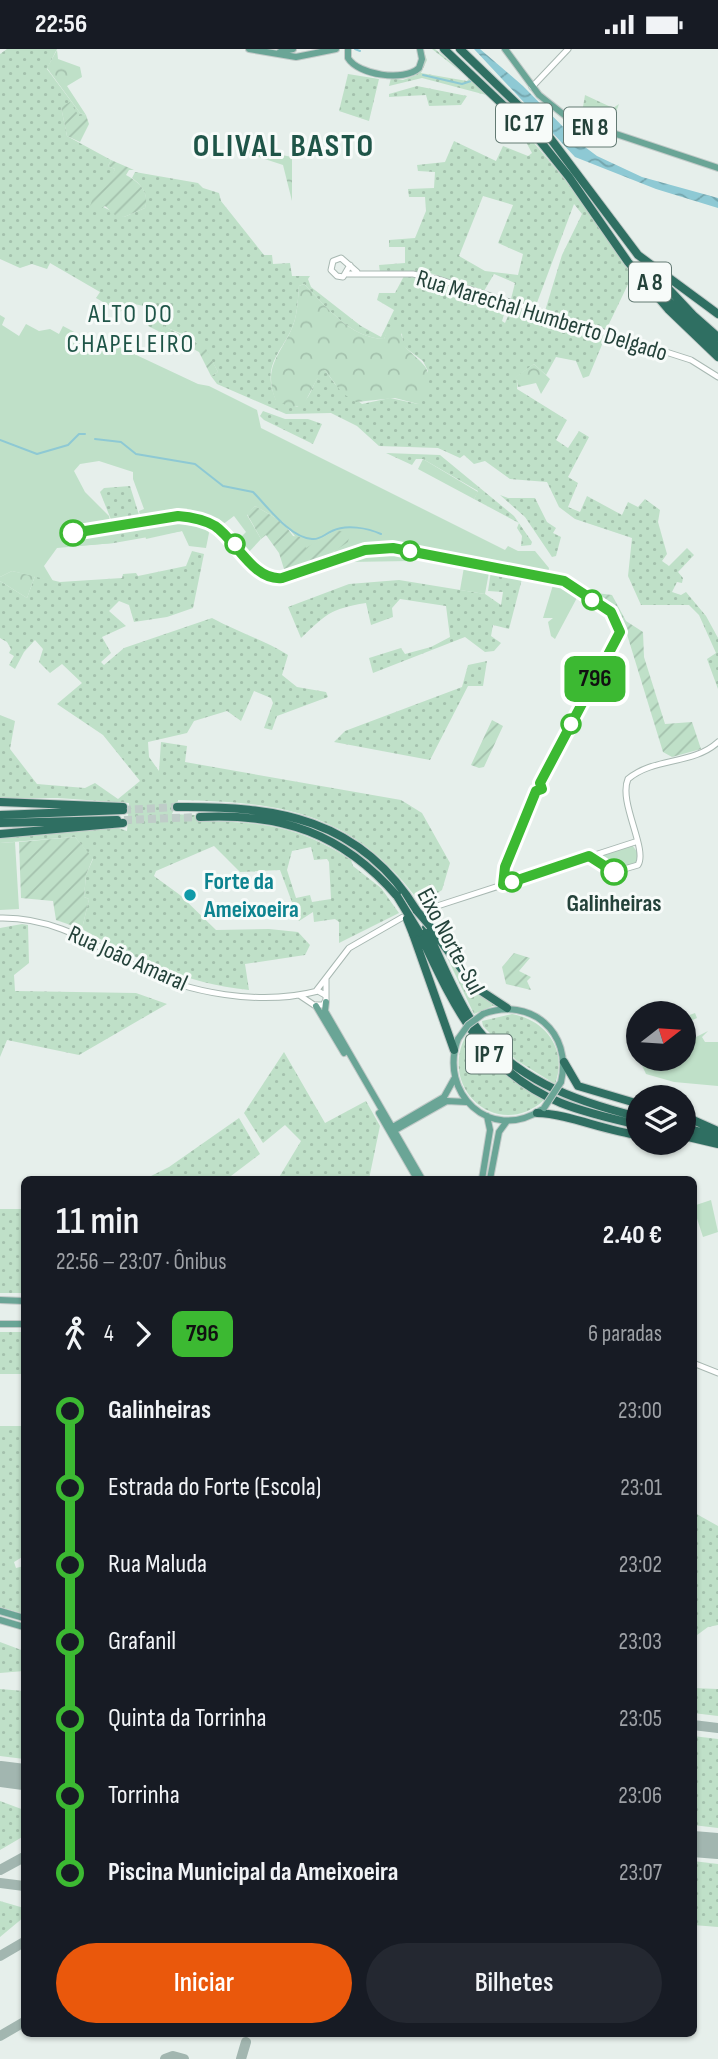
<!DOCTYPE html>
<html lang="pt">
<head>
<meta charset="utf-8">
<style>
  body { margin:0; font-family:"Sofia Sans Condensed",sans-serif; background:#242831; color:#f1f3f6; height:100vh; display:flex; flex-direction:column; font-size:26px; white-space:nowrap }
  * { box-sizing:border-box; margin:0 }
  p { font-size:23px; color:#9ea1a6 }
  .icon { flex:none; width:38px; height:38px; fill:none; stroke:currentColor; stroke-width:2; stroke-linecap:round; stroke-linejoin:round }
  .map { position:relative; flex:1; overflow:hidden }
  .panel { position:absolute; left:21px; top:1127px; width:676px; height:861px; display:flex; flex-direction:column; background:#171b24; border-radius:10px; box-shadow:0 2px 5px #0004 }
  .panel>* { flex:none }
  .badge { padding:0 14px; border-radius:10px; font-size:24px; line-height:46px }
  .needle { width:46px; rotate:73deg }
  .buttons { position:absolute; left:626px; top:952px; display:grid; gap:14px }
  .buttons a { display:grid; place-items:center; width:70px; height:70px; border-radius:50%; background:#171b24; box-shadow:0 2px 5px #0004; font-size:35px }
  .map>.badge { position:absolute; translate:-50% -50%; box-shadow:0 0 0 4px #fff }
  .legs { display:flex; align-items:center; gap:10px; height:77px; padding:0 35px; font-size:23px }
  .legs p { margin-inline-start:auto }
  .summary { display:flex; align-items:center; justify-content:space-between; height:119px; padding:0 35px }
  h1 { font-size:38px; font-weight:600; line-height:52px }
  .action { display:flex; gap:14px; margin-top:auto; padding:14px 35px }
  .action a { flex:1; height:80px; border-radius:42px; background:#ea580c; color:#fff; font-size:28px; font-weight:600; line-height:80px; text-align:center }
  .action a+a { background:#242831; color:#f1f3f6 }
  ul { padding:0 35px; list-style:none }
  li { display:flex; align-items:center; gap:24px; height:77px; font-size:26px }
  li i { display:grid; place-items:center; width:10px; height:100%; margin:0 9px; background:currentColor }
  li i::after { content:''; width:18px; height:18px; margin:-9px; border:5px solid; border-radius:50%; background:#171b24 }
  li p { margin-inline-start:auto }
  li:first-child i { background:linear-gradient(#0000 50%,currentColor 0) }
  li:last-child i { background:linear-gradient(currentColor 50%,#0000 0) }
  .status { display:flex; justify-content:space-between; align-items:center; height:49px; padding:0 35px; background:#171b24; direction:ltr }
  .status svg { height:19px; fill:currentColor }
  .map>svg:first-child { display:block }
  .grass { fill:url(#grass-dots); fill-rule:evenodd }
  .forest { fill:url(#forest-crowns) }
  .park { fill:#bfe0c8 }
  .garden { fill:url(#garden-furrows) }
  .water { fill:url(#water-waves) }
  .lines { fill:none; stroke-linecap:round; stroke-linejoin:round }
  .stream { stroke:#8ec9d4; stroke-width:2 }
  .taxiway { stroke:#a2b6b0; stroke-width:10 }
  .runway { stroke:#a2b6b0; stroke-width:26 }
  .highway-tunnel { stroke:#bfccc8; stroke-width:8; stroke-dasharray:8 4; stroke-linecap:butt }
  .minor-casing { stroke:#a8b8b2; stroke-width:7 }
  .major-casing { stroke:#c2cac8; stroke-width:8 }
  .highway-casing { stroke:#c2cac8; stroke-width:10 }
  .minor { stroke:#fff; stroke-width:5 }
  .major { stroke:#6aa596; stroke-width:6 }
  .highway { stroke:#2f6f62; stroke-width:8 }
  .major-bridge-casing { stroke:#c2cac8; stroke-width:8; stroke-linecap:butt }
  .highway-bridge-casing { stroke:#c2cac8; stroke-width:10; stroke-linecap:butt }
  .major-bridge { stroke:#6aa596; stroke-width:6 }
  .highway-bridge { stroke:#2f6f62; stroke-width:8 }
  .line-1-casing { stroke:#fff; stroke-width:16 }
  .line-1 { stroke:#3cb932; stroke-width:10 }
  .stop-1-dot { fill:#fff; stroke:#3cb932; stroke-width:3.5 }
  .culture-dot { fill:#0f9aa8; stroke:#f7fbf9; stroke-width:2.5 }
  .labels { text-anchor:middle; stroke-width:6; stroke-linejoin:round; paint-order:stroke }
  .shield { fill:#f7fbf9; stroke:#637a73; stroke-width:2 }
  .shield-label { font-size:23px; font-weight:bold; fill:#24423a }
  .street-label { font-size:24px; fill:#24423a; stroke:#f7fbf9 }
  .culture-label { font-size:24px; font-weight:bold; fill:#0d838f; stroke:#f7fbf9; text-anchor:start }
  .stop-label { font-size:24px; font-weight:bold; fill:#24423a; stroke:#f7fbf9 }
  .neighbourhood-label { font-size:26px; letter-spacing:2px; fill:#1f5548; stroke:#f7fbf9 }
  .district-label { font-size:32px; font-weight:bold; letter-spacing:2px; fill:#1f5548; stroke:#f7fbf9 }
</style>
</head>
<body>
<div class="status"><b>22:56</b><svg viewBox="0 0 49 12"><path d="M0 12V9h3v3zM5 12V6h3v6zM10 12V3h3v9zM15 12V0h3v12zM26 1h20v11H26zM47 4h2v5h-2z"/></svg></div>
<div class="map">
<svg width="718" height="2010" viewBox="0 0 718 2010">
  <defs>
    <pattern id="grass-dots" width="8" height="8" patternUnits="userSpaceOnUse" patternTransform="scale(1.75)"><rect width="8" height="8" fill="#bfe0c8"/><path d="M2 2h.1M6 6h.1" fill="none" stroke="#a4c1ad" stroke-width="1.8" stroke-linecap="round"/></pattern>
    <pattern id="forest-crowns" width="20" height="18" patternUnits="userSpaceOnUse" patternTransform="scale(1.75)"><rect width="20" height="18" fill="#bfe0c8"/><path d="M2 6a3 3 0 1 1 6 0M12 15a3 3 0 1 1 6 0" fill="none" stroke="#a4c1ad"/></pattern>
    <pattern id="garden-furrows" width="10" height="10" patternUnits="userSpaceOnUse" patternTransform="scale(1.75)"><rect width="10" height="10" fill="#bfe0c8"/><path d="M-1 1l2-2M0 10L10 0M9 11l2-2" fill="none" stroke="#a4c1ad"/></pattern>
    <pattern id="water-waves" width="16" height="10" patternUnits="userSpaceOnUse" patternTransform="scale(1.75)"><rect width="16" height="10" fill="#8ec9d4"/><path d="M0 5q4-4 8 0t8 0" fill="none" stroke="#74a5ad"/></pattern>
  </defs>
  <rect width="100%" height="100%" fill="#e6efeb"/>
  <path class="grass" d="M7 0H57L47 20 80 64 86 66 80 68 61 58 67 87 111 111 108 117 115 120 101 157 124 168 145 159C149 146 142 136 132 129L135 123 198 134 203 139 219 144 221 152 264 206H272L273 215 290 214 292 227H310L308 230 311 238 361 277 381 288 394 261 377 251 379 244H395L404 227 427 230 507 256 502 272 505 274 512 258 606 286 589 327 583 329 576 312 556 308 546 326 534 315 515 329 518 332 517 340 567 371 556 391 568 399 579 382 589 388 568 428 578 434 568 458 580 463 587 447 622 466 628 453 638 458 645 450 660 461 658 473 667 505 662 512 669 517 687 499 694 506 678 523 683 529 682 534 677 533 672 543 681 546 686 543 706 567 718 589V640L707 610 716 604 699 566 689 556H641L628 527 632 489 575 470 559 458 547 433 510 430 485 412 474 415 464 406 460 409 438 399 379 397 357 377 331 364 286 365 217 335 211 327 218 323C204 295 194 288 164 278L160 283 148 277 149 264 144 257 129 254 120 263 96 249 100 243 50 214 47 220 32 215 20 219 0 210V5ZM304 235C327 258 350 289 384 290L389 279 402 285 403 297 423 312 428 322 418 355 390 349 362 355 335 335 325 321C310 332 315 348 297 358L276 351C259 312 287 301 295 270 298 259 298 247 299 237Z
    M423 0 427 11 421 24 467 32 469 29 432 0H435L490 47 422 29 389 37 391 29 403 31 416 26 425 10Z
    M348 25 379 30 369 72 339 62Z
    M417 37 467 47 461 56 429 57 426 46 389 48V45Z
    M585 46 613 59 619 55 610 79 590 72 591 68 582 64Z
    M513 69 566 132 633 225 606 281 545 262 562 206 582 165 574 155 535 259 511 250 515 234 494 225 484 242 430 224 380 223 379 216 405 214V198H389V191L415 189 426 162 425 148H409L408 140 434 139 435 123 418 122 417 116 445 113 454 92 496 112 503 97 528 107 532 104ZM483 147 513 156 498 194 523 205 518 226 485 222 459 207Z
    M263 362 285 370H308L322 375 313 395 264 371 260 367Z
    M386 404 440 406 514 467 532 493 531 496 521 497 522 487 517 479 519 474 474 450 478 442 423 410H416L412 416Z
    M130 437 140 469 182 482 114 494 65 498 112 473 100 443 104 439Z
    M500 446 508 449H535L547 473 556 479 553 484 561 488 556 507 552 508 525 468Z
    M192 502 204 505 193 559 167 568 134 573 129 556 119 552 109 562 126 577 102 588 111 604 101 613 104 616 124 599 212 569C238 583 264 591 288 606L282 626 297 638 326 643 328 648 277 667 272 681 264 679 273 654 271 649 254 642 241 672 227 662 194 672 187 684 148 693 149 708 159 722 161 693 187 697 185 713 401 751 422 764 450 814 442 841 421 855C354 763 284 753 178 751L172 765 195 766 198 772C261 773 297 776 351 811L353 817 381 839 399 864 339 894V873L335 870 314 873 313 863 299 872 280 821 240 823 214 797 156 822 154 827 180 846 216 881 269 880 298 883 310 896 305 906 245 915 249 941C184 934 138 911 82 880L89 850 84 848 86 826 93 810 75 788 0 794V789L118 779 127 782 129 754 58 749H0V666L15 672 10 700 37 735 85 739 95 734 118 750 140 732 103 686 57 655 82 634 62 615 50 624 39 613 43 600 35 591 24 603 15 620 9 616 14 607 9 604 11 600 7 593 0 589V532L27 549 35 527 60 533 122 529 123 525 136 524 138 527 186 517ZM311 798 314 811 327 810 329 813 331 850 312 853 310 846 296 849 287 821 292 802Z
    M491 522 506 528 519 526 522 530 509 580 493 576 491 587 501 594 494 602 485 603 465 588 373 624 369 609 401 599 405 605 431 598 450 588 446 557 400 550 392 559 393 568 371 576 366 554C329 560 327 565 301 589L288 558 349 535 399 531 485 545 501 556 503 543 488 542Z
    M487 612 483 637H468L430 711 334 693 345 682 462 638 468 616Z
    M22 875 28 876 29 914 14 926 15 942 136 944 167 955 79 1006 7 991 0 1008V879Z
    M446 906 468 932 495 956 474 965Z
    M512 965C546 971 568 1001 555 1035L516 1011 483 977 482 972Z
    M467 985 497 1019 544 1051C498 1093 436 1039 467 985Z
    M284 1003 325 1074 366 1052 380 1077 369 1130H278L301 1092 285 1076 263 1094 244 1064Z
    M239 1069 260 1105 227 1130H145L169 1118Z
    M0 1160H24V1244H0Z
    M0 1283H24V1325H0Z
    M0 1377H24V1507L14 1513 16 1519 24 1517V1565L0 1558Z
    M693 1463 718 1477V1576L708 1578 693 1589Z
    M0 1593 24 1602V1622L0 1624Z
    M693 1639 718 1640V1667L693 1664Z
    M0 1640 24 1642V1710L0 1707Z
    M693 1687 718 1690V1779L693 1776Z
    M0 1752 24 1761V1787L0 1801Z
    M693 1812 718 1815V1878L693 1876Z
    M0 1852 24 1859V1868L0 1888Z"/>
  <path class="forest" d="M57 1 58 10 80 18 82 28 67 37 86 66 80 64 47 19Z
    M247 99 292 108V152L283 116 246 104Z
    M304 235C327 258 350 289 384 290L388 279 400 280 404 297C425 318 436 318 423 351L418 355 395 349 356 353 342 344 325 321 317 330 303 357 291 358 276 352C260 314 287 301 295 270 298 259 298 247 299 237Z
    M534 315 550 330 541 345 536 334 518 338V332L514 329Z
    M12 522 35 527 27 549 0 532V528Z"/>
  <path class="park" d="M0 266 5 269 2 276 19 287 26 275 39 282 50 280 59 285 63 277 97 295 115 296 198 335 209 337 257 361 261 379 505 501 508 497 518 502H535L549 519 548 524 377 495 284 523V520C303 521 318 507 335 502V481L306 500 283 473 255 457 247 466 261 490 248 504 236 493 246 483 234 467 222 476 202 467 177 464 185 476 207 477 209 484 206 499 189 497 182 482 146 490 139 462 144 460 133 430V423L99 412 80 415 74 422 85 443 109 467 114 494 57 499 44 517 53 532 12 522 0 528Z
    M423 410 478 443 474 450 418 420Z
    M386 502 414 507 410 512 348 513 289 534 288 531 368 503Z
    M464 518 489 523 485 545 460 541Z
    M556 534 565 535 579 545 555 590 551 587 548 573 553 569H543L553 536Z
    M15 793 19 860 0 861V794Z
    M632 796 638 804 636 815 613 821 598 812 601 807Z
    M695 964 697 969 686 974 694 989 708 982 702 988 705 993H718V1037L674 1033 646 1025 639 1010H684V968Z
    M711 1151 718 1183 703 1188 693 1157Z"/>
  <path class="garden" d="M70 53 79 67 86 66 89 75 80 93 67 87 61 58Z
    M111 111 134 121H129L126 126C139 133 150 143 145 159L124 168 116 167 105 157 100 160 90 157 99 132 103 133 106 124 112 126 115 120 108 117Z
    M164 277 205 298 218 323 211 327 199 303 160 283Z
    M255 457 283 473 293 487 300 488 306 499 335 481 350 484 348 493C332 504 303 522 284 520L279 504 266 486 261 490 247 465Z
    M589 543 612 546 626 572 643 583 644 608 665 675 692 673 701 700 672 708 663 703 622 569 617 563Z
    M492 671 503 677 484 718 479 719 471 716Z
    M75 788 93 809 86 826 84 848 89 850 82 880 56 871 53 852 21 849 19 793Z
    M514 904 530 909 519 922 531 928 527 932 531 941 506 935 502 918Z"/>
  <path class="water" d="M474 0H480L523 37 577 92 597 107 642 128 718 149V159L656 140 575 108Z"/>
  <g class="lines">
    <path class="stream" d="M355 0 360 2
      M423 26 462 35 471 32
      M95 390 121 393 136 405 195 415 223 437 253 443C267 457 290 489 312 490 320 491 325 485 332 482 346 475 368 479 381 485
      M0 391 37 405 68 396 79 385H85"/>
    <path class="taxiway" d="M693 1676 718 1679
      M0 1821 24 1808
      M0 1834 24 1837
      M0 1907 24 1893
      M0 1987 24 1973
      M165 2010 173 2007 184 2010
      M241 2010 246 1993"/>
    <path class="runway" d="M0 1725 24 1728
      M693 1795 718 1797"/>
    <path class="highway-tunnel" d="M123 761 177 758
      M124 771 200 768"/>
    <g class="minor-casing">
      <path id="minor" d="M532 38 568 0
        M350 216 343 228 337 227 331 221 333 212 341 209 357 223
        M347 225H413L441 231 691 311 718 328
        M589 808 614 823 638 816C648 800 618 753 628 730 654 708 693 716 718 693
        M425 861 635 793
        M0 869C53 868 90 893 135 917 188 945 261 957 318 942L325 946
        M316 942 349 899 403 868
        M299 946 314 956H323L326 951V929
        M693 1314 718 1324"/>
    </g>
    <g class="major-casing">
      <path id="major" d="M249 0 296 8 336 0
        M348 0V9C358 26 404 33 419 19L422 10 420 0
        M505 0 539 46 568 69 718 119
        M280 3 293 0
        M326 953 325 962 422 1130
        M316 957 344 1004
        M483 965C530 947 573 983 561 1033
        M458 990C438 1044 490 1094 541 1061
        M379 1064 417 1130
        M391 1079 444 1048 454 1030
        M392 1083 447 1052 466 1053
        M482 1130 490 1081 487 1067
        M490 1130 499 1083 507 1072
        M0 1251 24 1252
        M0 1275H24
        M0 1562 24 1569
        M0 1571 24 1578"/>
    </g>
    <g class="highway-casing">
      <path id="highway" d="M444 0 536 87 569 128 628 213 668 260 718 308
        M460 0 544 81 638 206 718 265
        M649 219 693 266 718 288
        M662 246 718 298
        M0 753 123 758
        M177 758C277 757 360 769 417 862
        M0 766 123 761
        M200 768C282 764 342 784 397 847
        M0 774 117 771
        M0 785 123 774
        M426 879C440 909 453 942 471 971 509 1029 574 1052 639 1068
        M431 879 475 938 507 959
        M419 883C453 955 482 1022 561 1054 586 1064 613 1070 639 1076
        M413 885 454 1001
        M564 1013 578 1037 639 1055
        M537 1064C570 1065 604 1082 639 1086
        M684 1067 718 1082
        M684 1079 718 1087
        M684 1087 718 1095"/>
    </g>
    <use href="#minor" class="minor"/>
    <use href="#major" class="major"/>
    <use href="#highway" class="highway"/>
    <g class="major-bridge-casing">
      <path id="major-bridge" d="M458 990 468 976 483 965
        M544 1059 561 1033"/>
    </g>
    <g class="highway-bridge-casing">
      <path id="highway-bridge" d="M397 847 419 883
        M417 862 430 877
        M407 870 413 885"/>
    </g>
    <use href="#major-bridge" class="major-bridge"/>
    <use href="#highway-bridge" class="highway-bridge"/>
  </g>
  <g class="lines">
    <g class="line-1-casing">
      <path id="line-1" d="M73 484 178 467C191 468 203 470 215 477 236 491 253 532 282 529L365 501 393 499 564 532 611 563 620 583 540 734 542 740 536 742 505 818 503 836 589 807 614 823"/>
    </g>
    <use href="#line-1" class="line-1"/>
  </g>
  <g class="stop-1-dot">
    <circle cx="73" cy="484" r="12"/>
    <circle cx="235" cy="495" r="9"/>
    <circle cx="410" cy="502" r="9"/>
    <circle cx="592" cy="551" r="9"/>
    <circle cx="571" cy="675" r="9"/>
    <circle cx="614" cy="823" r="12"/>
    <circle cx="512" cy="833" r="9"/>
  </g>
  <circle class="culture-dot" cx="190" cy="846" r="7"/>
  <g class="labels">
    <g class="shield">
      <rect x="496" y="54.5" width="56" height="39" rx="5"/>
      <rect x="564" y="58.5" width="52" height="39" rx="5"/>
      <rect x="629" y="213.5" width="42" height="39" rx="5"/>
      <rect x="466" y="985.5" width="46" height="39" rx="5"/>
    </g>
    <g class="shield-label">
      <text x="524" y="82">IC 17</text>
      <text x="590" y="86">EN 8</text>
      <text x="650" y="241">A 8</text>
      <text x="489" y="1013">IP 7</text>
    </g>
    <g class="street-label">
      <text transform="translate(542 266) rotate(17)" y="8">Rua Marechal Humberto Delgado</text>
      <text transform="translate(451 892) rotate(62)" y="8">Eixo Norte-Sul</text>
      <text transform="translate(128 909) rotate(24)" y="8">Rua João Amaral</text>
    </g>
    <g class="culture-label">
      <text x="204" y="840">Forte da<tspan x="204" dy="28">Ameixoeira</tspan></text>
    </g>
    <g class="stop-label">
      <text x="614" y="862">Galinheiras</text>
    </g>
    <g class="neighbourhood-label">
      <text x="131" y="273">ALTO DO<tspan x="131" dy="30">CHAPELEIRO</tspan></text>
    </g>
    <g class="district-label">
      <text x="284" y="107">OLIVAL BASTO</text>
    </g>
  </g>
</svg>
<div class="buttons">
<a><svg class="needle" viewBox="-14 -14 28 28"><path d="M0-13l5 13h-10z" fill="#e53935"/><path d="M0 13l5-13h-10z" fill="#9ea1a6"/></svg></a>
<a><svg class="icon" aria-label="layers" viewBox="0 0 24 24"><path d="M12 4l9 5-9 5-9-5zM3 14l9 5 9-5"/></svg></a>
</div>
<b class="badge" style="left:595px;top:630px;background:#3cb932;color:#111">796</b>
<section class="panel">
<div class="summary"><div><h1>11 min</h1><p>22:56 – 23:07 · Ônibus</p></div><b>2.40 €</b></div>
<div class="legs"><svg class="icon" aria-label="walk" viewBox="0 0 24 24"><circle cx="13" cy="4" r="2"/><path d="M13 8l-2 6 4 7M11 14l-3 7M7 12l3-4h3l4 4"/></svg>4<svg class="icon" aria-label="forward" viewBox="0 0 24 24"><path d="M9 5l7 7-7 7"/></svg><b class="badge" style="background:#3cb932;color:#111">796</b><p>6 paradas</p></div>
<ul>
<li><i style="color:#3cb932"></i><b>Galinheiras</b><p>23:00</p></li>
<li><i style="color:#3cb932"></i><span>Estrada do Forte (Escola)</span><p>23:01</p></li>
<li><i style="color:#3cb932"></i><span>Rua Maluda</span><p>23:02</p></li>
<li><i style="color:#3cb932"></i><span>Grafanil</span><p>23:03</p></li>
<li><i style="color:#3cb932"></i><span>Quinta da Torrinha</span><p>23:05</p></li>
<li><i style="color:#3cb932"></i><span>Torrinha</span><p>23:06</p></li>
<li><i style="color:#3cb932"></i><b>Piscina Municipal da Ameixoeira</b><p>23:07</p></li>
</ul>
<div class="action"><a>Iniciar</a><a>Bilhetes</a></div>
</section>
</div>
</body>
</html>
